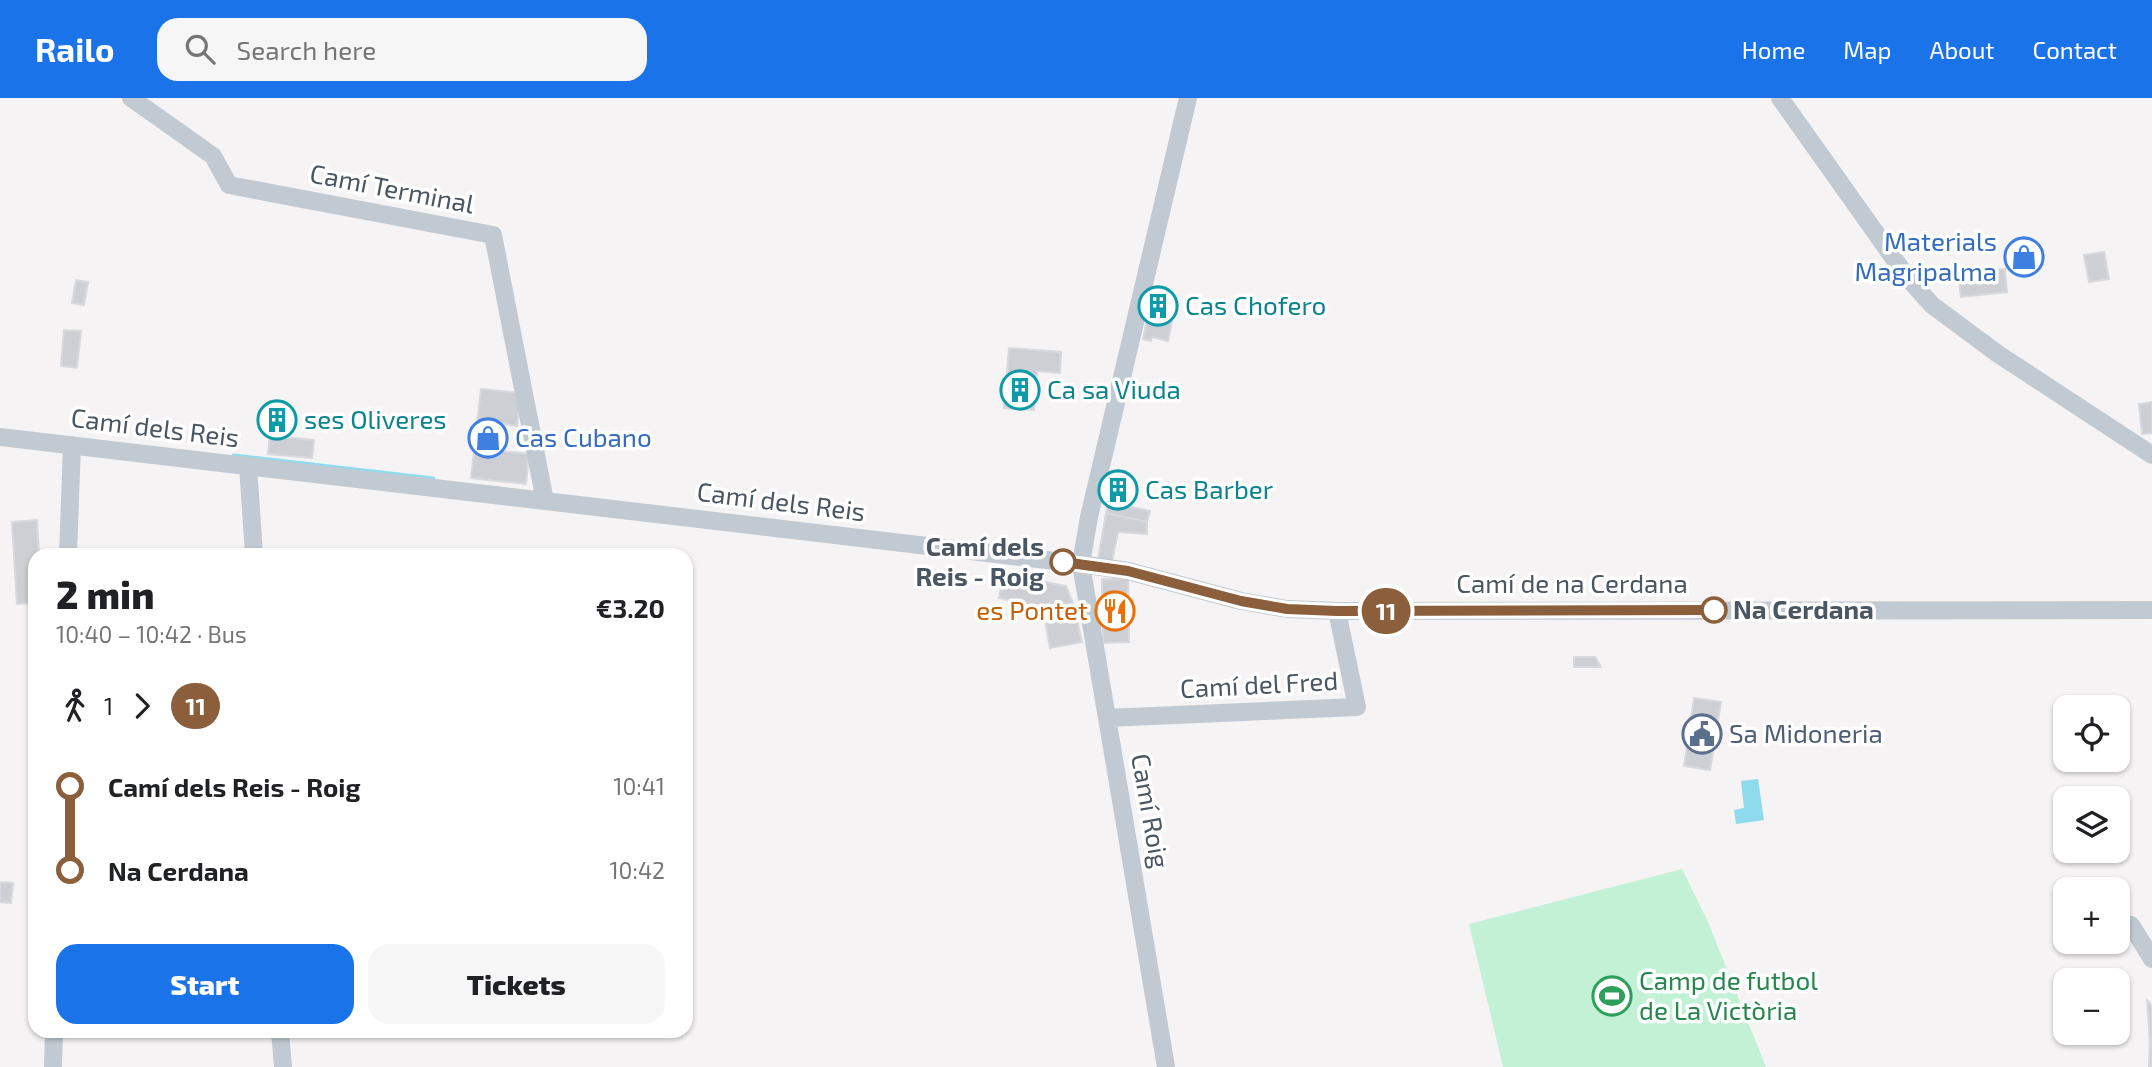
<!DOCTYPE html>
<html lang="en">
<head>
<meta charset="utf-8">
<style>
  body { margin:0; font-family:"Exo 2",sans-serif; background:#f6f6f6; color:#202124; height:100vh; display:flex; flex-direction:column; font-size:26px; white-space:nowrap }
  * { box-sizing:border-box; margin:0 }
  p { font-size:23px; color:#757577 }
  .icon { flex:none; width:38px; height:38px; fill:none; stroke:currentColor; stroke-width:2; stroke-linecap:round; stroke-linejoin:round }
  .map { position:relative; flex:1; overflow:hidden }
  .drawer { position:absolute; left:28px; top:450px; width:665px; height:490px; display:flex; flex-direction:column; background:#fff; border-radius:21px; box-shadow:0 2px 5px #0004 }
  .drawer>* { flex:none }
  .badge { padding:0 14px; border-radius:23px; font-size:24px; line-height:46px }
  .buttons { position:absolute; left:2053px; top:597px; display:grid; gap:14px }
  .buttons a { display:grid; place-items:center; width:77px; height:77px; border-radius:14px; background:#fff; box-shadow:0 2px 5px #0004; font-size:35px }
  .map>.badge { position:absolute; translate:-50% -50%; box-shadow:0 0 0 4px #fff }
  .legs { display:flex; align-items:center; gap:10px; height:77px; padding:0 28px; font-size:23px }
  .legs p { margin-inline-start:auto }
  .overview { display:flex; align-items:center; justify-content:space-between; height:119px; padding:0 28px }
  h1 { font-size:38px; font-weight:800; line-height:52px }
  .cta { display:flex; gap:14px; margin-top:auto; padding:14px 28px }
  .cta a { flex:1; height:80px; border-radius:21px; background:#1a73e8; color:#fff; font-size:28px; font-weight:800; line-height:80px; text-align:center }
  .cta a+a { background:#f6f6f6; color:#202124 }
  ul { padding:0 28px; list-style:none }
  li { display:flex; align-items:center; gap:24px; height:84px; font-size:26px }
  li i { display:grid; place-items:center; width:10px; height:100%; margin:0 9px; background:currentColor }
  li i::after { content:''; width:18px; height:18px; margin:-9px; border:5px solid; border-radius:50%; background:#fff }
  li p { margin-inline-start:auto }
  li:first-child i { background:linear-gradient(#0000 50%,currentColor 0) }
  li:last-child i { background:linear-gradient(currentColor 50%,#0000 0) }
  header { display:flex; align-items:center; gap:42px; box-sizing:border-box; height:98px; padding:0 35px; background:#1a73e8; color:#fff }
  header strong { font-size:33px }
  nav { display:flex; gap:38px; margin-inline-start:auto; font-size:24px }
  .search { width:490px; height:63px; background:#f6f6f6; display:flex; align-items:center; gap:18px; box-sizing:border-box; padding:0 24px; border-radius:21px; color:#757577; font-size:26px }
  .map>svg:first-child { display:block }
  .green { fill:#c3f1d5 }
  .water { fill:#90daee }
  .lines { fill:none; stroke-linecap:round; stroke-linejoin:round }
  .stream { stroke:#90daee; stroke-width:5 }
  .building { fill:#cdcfd5; stroke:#d7d9de; stroke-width:2 }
  .minor { stroke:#c1cad2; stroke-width:18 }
  .line-1-casing { stroke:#fff; stroke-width:16 }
  .line-1 { stroke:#8b5e3c; stroke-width:10 }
  .stop-1-dot { fill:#fff; stroke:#8b5e3c; stroke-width:3.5 }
  .labels { text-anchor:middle; stroke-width:7; stroke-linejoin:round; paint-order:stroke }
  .street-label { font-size:26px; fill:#4a5661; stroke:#fff }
  .shop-label { font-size:26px; fill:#366cbe; stroke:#fff; text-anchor:end }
  .culture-label { font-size:26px; fill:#0d838f; stroke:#fff; text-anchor:start }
  .stop-label { font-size:26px; font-weight:bold; fill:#4a5661; stroke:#fff; text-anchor:end }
  .food-label { font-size:26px; fill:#c56008; stroke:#fff; text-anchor:end }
  .service-label { font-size:26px; fill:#4e5e75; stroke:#fff; text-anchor:start }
  .leisure-label { font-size:26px; fill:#27864d; stroke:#fff; text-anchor:start }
</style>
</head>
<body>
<header>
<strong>Railo</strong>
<div class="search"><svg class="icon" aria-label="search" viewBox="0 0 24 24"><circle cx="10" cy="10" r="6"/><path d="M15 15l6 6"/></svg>Search here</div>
<nav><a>Home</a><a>Map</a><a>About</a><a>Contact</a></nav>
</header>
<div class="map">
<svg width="2152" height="969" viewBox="0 0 2152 969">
  <rect width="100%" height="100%" fill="#f5f3f3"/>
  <path class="green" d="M1682 771 1708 824 1766 969H1503L1469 826Z"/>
  <path class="water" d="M1758 681 1764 722 1736 726 1734 712 1744 710 1741 683Z"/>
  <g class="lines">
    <path class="stream" d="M234 358 433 381"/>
  </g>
  <path class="building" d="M2104 154 2109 181 2089 184 2084 157Z
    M2005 171 2007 194 1961 199 1958 176Z
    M76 182 88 184 84 207 72 205Z
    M1153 193 1169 196 1164 221 1172 223 1168 243 1152 239 1151 243 1143 241Z
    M64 232 81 233 77 270 61 268Z
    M1009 250 1061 254 1060 275 1037 273 1034 312 1004 310Z
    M481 291 521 295 517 328 504 326 500 353 529 356 526 386 471 380Z
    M2152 304V335L2142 336 2139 306Z
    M273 305 285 306 282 339 314 342 312 360 268 356Z
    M1114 374 1128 377 1122 407 1150 413 1147 424 1106 415Z
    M1106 415 1147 424V436L1118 434 1112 464 1098 462Z
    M37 422 39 457H35V505L17 506 12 424Z
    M1004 476 1066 488 1073 505 1082 544 1050 550 1043 511 999 500Z
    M1102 481H1128L1129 544 1103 545Z
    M1574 559H1595L1601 569H1574Z
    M1694 600 1721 604 1710 672 1684 668Z
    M0 784 13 785 11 805 0 804Z
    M2147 901 2152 909V969H2149L2150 944Z"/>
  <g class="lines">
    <path class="minor" d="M131 0 213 58 229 87 493 137 545 403
      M1780 0 1907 179 1932 207 1998 256 2152 357
      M0 339 1081 466 1128 473 1241 503 1287 511 1337 513 2152 512
      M248 368 254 457
      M68 457 72 347
      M1107 620 1357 609 1337 513
      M2131 827 2152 861
      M280 933 283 969
      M53 969 54 933
      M1166 969 1081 466 1089 419 1188 0"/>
  </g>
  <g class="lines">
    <g class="line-1-casing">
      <path id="line-1" d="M1063 464 1128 473 1241 503 1287 511 1337 513 1714 512"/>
    </g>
    <use href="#line-1" class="line-1"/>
  </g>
  <defs>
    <g id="shop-ring" transform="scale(2.0125)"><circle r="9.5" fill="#fff" stroke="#3f7fe0" stroke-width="1.5"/><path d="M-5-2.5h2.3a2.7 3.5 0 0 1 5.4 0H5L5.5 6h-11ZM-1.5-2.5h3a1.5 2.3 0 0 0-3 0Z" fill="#3f7fe0"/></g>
    <g id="building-ring" transform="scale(2.0125)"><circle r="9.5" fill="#fff" stroke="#0f9aa8" stroke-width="1.5"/><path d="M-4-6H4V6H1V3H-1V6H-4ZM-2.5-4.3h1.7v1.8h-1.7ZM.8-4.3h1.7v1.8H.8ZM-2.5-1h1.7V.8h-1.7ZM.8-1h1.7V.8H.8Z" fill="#0f9aa8"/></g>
    <g id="restaurant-ring" transform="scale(2.0125)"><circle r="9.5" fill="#fff" stroke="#e8710a" stroke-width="1.5"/><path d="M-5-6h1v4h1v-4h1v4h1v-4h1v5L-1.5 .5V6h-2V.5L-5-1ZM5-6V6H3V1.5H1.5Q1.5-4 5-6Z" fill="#e8710a"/></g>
    <g id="civic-ring" transform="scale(2.0125)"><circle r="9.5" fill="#fff" stroke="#5c6f8a" stroke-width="1.5"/><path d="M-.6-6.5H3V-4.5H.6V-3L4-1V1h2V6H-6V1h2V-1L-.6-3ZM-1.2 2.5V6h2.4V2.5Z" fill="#5c6f8a"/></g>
    <g id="stadium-ring" transform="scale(2.0125)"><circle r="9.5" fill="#fff" stroke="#2e9e5b" stroke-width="1.5"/><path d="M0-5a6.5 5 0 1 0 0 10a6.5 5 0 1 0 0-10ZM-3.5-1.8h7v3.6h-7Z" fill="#2e9e5b"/></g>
  </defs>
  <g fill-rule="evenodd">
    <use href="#shop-ring" x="2024" y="159"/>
    <use href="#building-ring" x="1158" y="208"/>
    <use href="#building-ring" x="1020" y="292"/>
    <use href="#building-ring" x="277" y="322"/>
    <use href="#shop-ring" x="488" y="340"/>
    <use href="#building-ring" x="1118" y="392"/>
    <use href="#restaurant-ring" x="1115" y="513"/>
    <use href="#civic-ring" x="1702" y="636"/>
    <use href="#stadium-ring" x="1612" y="898"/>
  </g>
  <g class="stop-1-dot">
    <circle cx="1063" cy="464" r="12"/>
    <circle cx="1714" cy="512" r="12"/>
  </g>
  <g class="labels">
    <g class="street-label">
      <text transform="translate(392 91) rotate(11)" y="9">Camí Terminal</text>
      <text transform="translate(155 330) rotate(7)" y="9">Camí dels Reis</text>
      <text transform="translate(781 404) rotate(7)" y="9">Camí dels Reis</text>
      <text x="1572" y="495">Camí de na Cerdana</text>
      <text transform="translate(1259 587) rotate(-3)" y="9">Camí del Fred</text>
      <text transform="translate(1150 713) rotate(80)" y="9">Camí Roig</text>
    </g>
    <g class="shop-label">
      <text x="1997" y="153">Materials<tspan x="1997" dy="30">Magripalma</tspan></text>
      <text x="515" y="349" text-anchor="start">Cas Cubano</text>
    </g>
    <g class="culture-label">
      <text x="1185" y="217">Cas Chofero</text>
      <text x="1047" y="301">Ca sa Viuda</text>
      <text x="304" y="331">ses Oliveres</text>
      <text x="1145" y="401">Cas Barber</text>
    </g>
    <g class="stop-label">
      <text x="1044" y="458">Camí dels<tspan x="1044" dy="30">Reis - Roig</tspan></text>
      <text x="1733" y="521" text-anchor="start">Na Cerdana</text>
    </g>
    <g class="food-label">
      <text x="1088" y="522">es Pontet</text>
    </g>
    <g class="service-label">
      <text x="1729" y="645">Sa Midoneria</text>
    </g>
    <g class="leisure-label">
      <text x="1639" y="892">Camp de futbol<tspan x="1639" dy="30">de La Victòria</tspan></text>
    </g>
  </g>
</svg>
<div class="buttons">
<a><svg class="icon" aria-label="locate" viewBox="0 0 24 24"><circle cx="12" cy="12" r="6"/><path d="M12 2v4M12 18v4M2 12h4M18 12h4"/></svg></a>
<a><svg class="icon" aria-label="layers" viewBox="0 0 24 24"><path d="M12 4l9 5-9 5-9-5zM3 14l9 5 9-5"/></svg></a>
<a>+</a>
<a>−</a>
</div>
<b class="badge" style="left:1386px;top:513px;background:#8b5e3c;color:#fff">11</b>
<section class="drawer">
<div class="overview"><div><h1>2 min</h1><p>10:40 – 10:42 · Bus</p></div><b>€3.20</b></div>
<div class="legs"><svg class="icon" aria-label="walk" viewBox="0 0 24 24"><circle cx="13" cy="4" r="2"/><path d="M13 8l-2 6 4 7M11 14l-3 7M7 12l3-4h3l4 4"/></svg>1<svg class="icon" aria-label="forward" viewBox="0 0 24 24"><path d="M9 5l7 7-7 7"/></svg><b class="badge" style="background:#8b5e3c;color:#fff">11</b></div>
<ul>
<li><i style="color:#8b5e3c"></i><b>Camí dels Reis - Roig</b><p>10:41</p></li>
<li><i style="color:#8b5e3c"></i><b>Na Cerdana</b><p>10:42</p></li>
</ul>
<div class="cta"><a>Start</a><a>Tickets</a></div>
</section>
</div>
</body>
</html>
